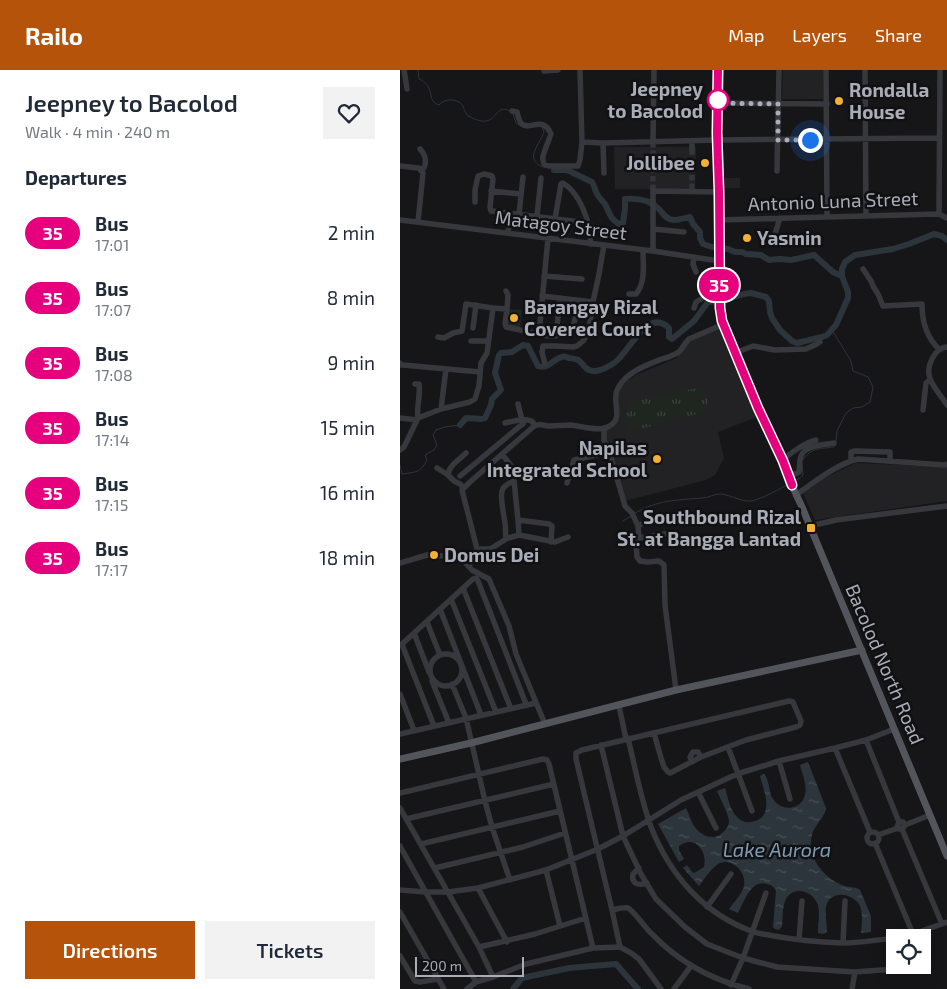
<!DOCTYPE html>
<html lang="en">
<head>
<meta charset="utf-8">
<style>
  body { margin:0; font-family:"Exo 2",sans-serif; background:#f2f2f3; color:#1f2937; height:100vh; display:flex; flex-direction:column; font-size:19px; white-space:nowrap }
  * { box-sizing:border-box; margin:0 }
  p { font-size:16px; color:#747a83 }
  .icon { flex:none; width:28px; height:28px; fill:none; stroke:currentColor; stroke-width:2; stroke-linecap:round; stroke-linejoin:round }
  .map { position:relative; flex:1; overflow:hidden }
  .panel { display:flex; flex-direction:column; background:#fff; width:400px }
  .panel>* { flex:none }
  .badge { padding:0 10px; border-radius:16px; font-size:18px; line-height:32px }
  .fabs { position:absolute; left:486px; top:859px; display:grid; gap:10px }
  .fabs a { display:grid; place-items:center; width:45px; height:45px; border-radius:0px; background:#fff; box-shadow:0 2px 12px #0003; font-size:25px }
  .scale { position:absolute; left:15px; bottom:12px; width:109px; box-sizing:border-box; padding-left:5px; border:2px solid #a8adb8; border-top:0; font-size:14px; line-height:18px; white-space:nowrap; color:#a8adb8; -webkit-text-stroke:4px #111113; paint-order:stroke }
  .you { position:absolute; width:25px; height:25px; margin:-12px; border:4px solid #fff; border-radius:50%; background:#1a73e8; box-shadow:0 0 0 8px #1a73e833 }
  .map>.badge { position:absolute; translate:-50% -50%; box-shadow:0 0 0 2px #fff }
  h2 { padding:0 25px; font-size:19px; line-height:45px }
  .round { display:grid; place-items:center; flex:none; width:52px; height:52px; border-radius:0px; background:#f2f2f3 }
  .head { display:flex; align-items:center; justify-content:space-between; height:85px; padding:0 25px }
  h1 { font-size:24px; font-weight:600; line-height:38px }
  .action { display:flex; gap:10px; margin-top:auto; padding:10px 25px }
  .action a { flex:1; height:58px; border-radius:0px; background:#b45309; color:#fff; font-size:20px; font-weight:600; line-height:58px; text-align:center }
  .action a+a { background:#f2f2f3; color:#1f2937 }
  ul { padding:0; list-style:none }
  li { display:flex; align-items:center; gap:15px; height:65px; padding:0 25px }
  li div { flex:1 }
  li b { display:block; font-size:19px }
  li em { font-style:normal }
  li .badge { min-width:55px; font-weight:700; text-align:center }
  header { display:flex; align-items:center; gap:30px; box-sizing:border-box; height:70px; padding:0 25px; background:#b45309; color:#fff }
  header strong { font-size:24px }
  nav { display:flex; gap:28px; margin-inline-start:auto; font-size:18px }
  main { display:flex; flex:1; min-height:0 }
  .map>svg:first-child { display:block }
  .built { fill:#222225 }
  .grass { fill:url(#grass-tufts) }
  .park { fill:#1e261f }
  .water { fill:url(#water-ripples) }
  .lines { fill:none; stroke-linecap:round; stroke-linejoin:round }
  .stream { stroke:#2c353c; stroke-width:1 }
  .river { stroke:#2c353c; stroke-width:6 }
  .minor-tunnel { stroke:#333438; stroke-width:5.5; stroke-dasharray:5.5 3; stroke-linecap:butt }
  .minor { stroke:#37383d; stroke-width:5.5 }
  .major { stroke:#53555c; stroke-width:7 }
  .line-casing { stroke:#fff; stroke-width:11 }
  .line { stroke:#e6007e; stroke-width:8 }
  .walk { stroke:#a8adb8; stroke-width:5; stroke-dasharray:0 9 }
  .stop-dot { fill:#fff; stroke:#e6007e; stroke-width:2.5 }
  .poi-dot { fill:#f2b134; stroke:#111113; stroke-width:2 }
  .labels { text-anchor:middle; stroke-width:5; stroke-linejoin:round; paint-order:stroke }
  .stop-label { font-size:19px; font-weight:bold; fill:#a8adb8; stroke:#111113; text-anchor:end }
  .poi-label { font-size:19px; font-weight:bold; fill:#a8adb8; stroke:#111113; text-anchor:start }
  .street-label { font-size:19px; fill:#a8adb8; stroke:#111113 }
  .water-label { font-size:20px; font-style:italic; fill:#7f9bb3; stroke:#111113 }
</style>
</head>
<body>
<header>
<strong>Railo</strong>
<nav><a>Map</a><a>Layers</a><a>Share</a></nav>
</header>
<main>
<section class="panel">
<div class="head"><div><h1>Jeepney to Bacolod</h1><p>Walk · 4 min · 240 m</p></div><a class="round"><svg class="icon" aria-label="heart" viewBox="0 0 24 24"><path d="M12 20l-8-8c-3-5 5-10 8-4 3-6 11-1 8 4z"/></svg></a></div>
<h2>Departures</h2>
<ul>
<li><span class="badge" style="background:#e6007e;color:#fff">35</span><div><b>Bus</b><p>17:01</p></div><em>2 min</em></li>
<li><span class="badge" style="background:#e6007e;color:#fff">35</span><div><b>Bus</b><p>17:07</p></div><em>8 min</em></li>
<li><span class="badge" style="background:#e6007e;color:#fff">35</span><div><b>Bus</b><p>17:08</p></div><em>9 min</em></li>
<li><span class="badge" style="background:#e6007e;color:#fff">35</span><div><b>Bus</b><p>17:14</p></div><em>15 min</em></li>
<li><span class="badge" style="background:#e6007e;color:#fff">35</span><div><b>Bus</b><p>17:15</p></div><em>16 min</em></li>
<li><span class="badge" style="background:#e6007e;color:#fff">35</span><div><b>Bus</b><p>17:17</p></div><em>18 min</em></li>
</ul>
<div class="action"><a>Directions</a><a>Tickets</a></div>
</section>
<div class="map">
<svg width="547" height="919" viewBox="0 0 547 919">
  <defs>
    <pattern id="grass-tufts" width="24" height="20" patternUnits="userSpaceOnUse" patternTransform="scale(1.25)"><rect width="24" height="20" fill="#1e261f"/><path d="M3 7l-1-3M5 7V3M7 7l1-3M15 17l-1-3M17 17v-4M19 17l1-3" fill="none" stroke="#3c433d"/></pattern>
    <pattern id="water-ripples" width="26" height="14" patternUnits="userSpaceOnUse" patternTransform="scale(1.25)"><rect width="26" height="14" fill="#2c353c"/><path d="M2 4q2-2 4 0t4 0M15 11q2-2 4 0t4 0" fill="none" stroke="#485056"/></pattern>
  </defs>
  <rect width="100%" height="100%" fill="#161618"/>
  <path class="built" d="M383 0H423V29H382Z
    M214 77H296L295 119H215Z
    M324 108H340V118H323Z
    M321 258 357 347 318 362 324 388 315 405 306 410 225 431 206 369 207 358 216 353 217 328 222 316 228 310 236 305 277 288 288 271Z
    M456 393 547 397V431L415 450 403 423 424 408Z"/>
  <path class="grass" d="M297 318 304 320C309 328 309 334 303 342L233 361C221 351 222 344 231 332Z"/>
  <path class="park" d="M109 239 122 240 120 258 107 257Z"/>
  <path class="water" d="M408 692 426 738C425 748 414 755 412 765 406 786 423 807 442 815 448 818 455 816 460 820L471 846V862L461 863C462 854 463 844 460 836 453 822 429 820 426 837 425 845 427 854 427 862L423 864 418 863C418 854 420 843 418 835 413 821 394 815 386 829 382 837 383 848 382 856L379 860 375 859 373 857 376 821C374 817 372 815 367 814 351 809 344 832 338 843L329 839C334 832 342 824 344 816 347 803 333 788 320 793 313 796 303 810 299 816L283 798 287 795 293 803 296 802 304 797C308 782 295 764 279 776V780L284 789 279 792 258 754 286 738C289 744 291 751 294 756 300 765 312 771 321 764 325 761 329 756 329 751 329 745 320 728 317 721L325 718C328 728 330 740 337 747 340 751 346 753 351 752 376 748 364 721 360 706L364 704C370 710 368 722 373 729 380 740 396 741 403 730 409 719 403 706 400 695Z"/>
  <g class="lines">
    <path class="stream" d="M18 0 19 9C23 11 27 13 29 18 32 26 30 32 39 35 45 28 58 28 63 36 64 39 65 42 67 45 72 48 79 52 86 51 97 49 97 34 110 41
      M113 44 116 53 121 56
      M142 57 144 62C139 76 122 91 146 98
      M432 260 451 291 453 301 468 307 473 317 470 332 462 337 453 338 446 343 437 361 436 371
      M403 390C411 377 421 379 434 377L436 375
      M0 395 2 404C16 402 20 403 27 390L25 385 34 380 37 375 33 365 36 360 45 357 60 355
      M393 412 400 408 403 405 402 393
      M234 444C255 430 278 430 302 428 309 428 313 424 321 424 331 425 341 432 351 431 362 429 377 420 387 415
      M223 451 231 446"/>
    <path class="river" d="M154 100H167L192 112C195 116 194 119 197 124 199 128 202 130 205 134 210 143 209 148 219 154L223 153 225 138V129C237 128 250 130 259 139 263 143 266 150 274 150 279 150 285 148 290 147L293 154 300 162V168L303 174 312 177 328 179 335 182H342L346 184 361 185 369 190 380 189 391 190 414 185 433 202 442 206
      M60 355 66 348 82 349 85 348 91 335 92 329 101 320 95 303 99 285 101 283 112 282 123 275 128 276 138 296C149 300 152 289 162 287 164 286 167 287 169 288 179 289 179 290 185 297 193 306 206 298 214 293 228 285 247 236 269 258V267L272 269 294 251 308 232 324 230 344 224 351 223 366 227 369 231 370 242 372 248 380 260 392 271 397 273 422 267 427 265 436 255 448 228V222L442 206V199L445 192 455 185 493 179 509 174 534 164 542 166 547 170
      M113 919 122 908 169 898 216 894 238 919"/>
    <path class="minor-tunnel" d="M292 119V80
      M253 120V72"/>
    <path class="minor" d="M4 0 7 19
      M426 0 427 147
      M465 0 466 146
      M144 1 158 0
      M318 33 427 34
      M112 41 117 42C118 46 119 52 122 54 129 61 143 45 151 64 149 69 148 73 146 77 144 84 141 86 144 94L149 96H178L180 90 182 72 180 0
      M182 72 203 73 317 70 539 68
      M253 72 254 0
      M203 73 204 103
      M20 79C26 85 28 95 21 101
      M292 80V71
      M0 96 18 98H19L23 103 18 152
      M377 101 379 0
      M91 121 121 124
      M253 121 319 122
      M75 132V120L78 106 84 104 92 106 93 109 90 137 91 141 188 153 190 155 191 159 190 174
      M119 144 123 107
      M539 144 540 0
      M137 146 141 108
      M155 149 161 114 163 113C176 121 184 139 188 153
      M0 150 253 181 319 191
      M319 150 539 144 547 148
      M253 159 284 162
      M108 163 110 144
      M375 164 380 148
      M253 181V120
      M294 187 293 194 296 202
      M463 199 471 211 473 216 478 224 483 236 522 234C522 251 526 267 539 279
      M144 206 182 209
      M106 221 108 225 107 239
      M229 224H236C246 212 243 194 243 180
      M142 226 193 232
      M294 238 296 232 319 218
      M73 258 76 235
      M139 264C149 268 163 266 172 260L176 245 175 235V230
      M156 265 160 228
      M38 267 44 268 53 263 62 261 66 234 93 238
      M71 271H88
      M547 277C539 278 536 282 532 289 522 308 537 319 547 335
      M335 283 353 276 375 280 406 279 415 275 420 272
      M0 293 1 295H3L80 302
      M145 294 142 282 143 276H156L173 277 177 276 183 271 188 263 190 253 193 232 199 204 204 175
      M15 314H19C21 325 16 337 18 348
      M118 334 122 350
      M41 339 46 299
      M523 340 526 313 530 310
      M0 348 17 350
      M105 353C114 351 125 347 133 352L134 356
      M204 358V370L212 391 225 436 232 443 238 456
      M0 380 4 377 18 348 41 339 70 332 75 329 79 316 81 293 87 283 93 238 107 239 105 254 106 257 139 264 148 168
      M102 384 112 397 113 401 118 450
      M383 391C389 383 407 372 416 370
      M451 391V382L454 381 490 382V391
      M37 398 48 405
      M60 406 120 356 123 354 124 350
      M388 407 399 402C400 397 399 390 401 386 405 375 424 375 434 373
      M167 413 174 390 209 382
      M62 420 63 417 60 414 54 411 48 405C49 395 59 390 66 383
      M397 424C416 411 435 395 458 389L545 395 547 394
      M410 456 436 450 547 436
      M119 465 118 450 149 454 152 456 151 472
      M239 468 271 463
      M106 469C105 463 106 459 105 453 104 445 100 429 102 421 103 416 109 413 114 411
      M77 479H90L108 468 119 465 155 472 168 467
      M0 493 27 485 60 487 72 500 89 509 109 556 116 584 145 654
      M69 496 77 479 62 420 70 412 133 357C139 353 141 355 148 356 155 356 163 355 171 355 180 356 196 361 205 358 224 351 214 339 216 325 216 320 219 316 222 312 232 300 249 294 262 289 268 287 276 285 280 281 283 277 285 273 289 269L324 254
      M63 518 111 639
      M51 529 96 642
      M40 539 81 645
      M27 552 40 585
      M14 563 29 602
      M30 600a16 16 0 1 1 32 0a16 16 0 1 1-32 0Z
      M32 611 49 653
      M52 614 66 648 85 731 92 757 110 810
      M276 620 265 535 264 495 259 491 248 492 240 491 237 487 236 472 239 468 238 456C249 449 264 449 276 449
      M0 624 14 660
      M219 636 226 669
      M34 656 3 577 2 574 73 509 76 508 78 511 126 634
      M0 664 136 633
      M228 668C235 697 241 730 251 757 270 805 303 843 351 861 358 864 366 864 374 866 396 870 419 872 442 873 459 873 478 870 495 868
      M466 670 499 752
      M201 675 223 766 241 804 256 829 285 857 307 874 343 888 377 897 455 902 495 899 500 898 503 895
      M328 677 352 741
      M435 678 470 762
      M379 691 390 729
      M292 692 290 687 293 682H298L301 687
      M298 722 316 758
      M0 723 143 689 147 690 149 694 193 878
      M0 738 79 877 93 907
      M6 749 154 714
      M505 755 530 745
      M502 759 504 757 505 755 503 752H499L497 757 499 759H502L542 854
      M467 768a6 6 0 1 1 12 0a6 6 0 1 1-12 0Z
      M478 765 498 758
      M475 773 513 864
      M21 774 160 741
      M0 776 76 912
      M35 798 123 777 165 763
      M239 798 233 804C231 814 239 816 247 813
      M146 800 160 856
      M78 818 107 872
      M0 820 25 822H48L78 818 146 800 198 779 223 766 281 730 337 704 379 691 435 678 466 670 494 659
      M307 837 331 804
      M212 840C217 839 223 837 228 838 234 841 246 859 252 864 278 891 312 910 349 919
      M0 842 44 919
      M497 868 513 864 547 852
      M399 870 402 831
      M443 873 445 831
      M79 877 135 864 186 848
      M220 877 212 840 176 689V683L182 680 389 631 393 632 401 651 400 655 396 657 346 670 301 687 270 703 268 702 264 697 261 688 254 663
      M0 886 15 911 20 912 38 909
      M331 915 343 888 366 823
      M67 919 76 912 93 907 126 894 193 878 220 877 231 883 239 889 261 919
      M274 919 291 896
      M452 919 455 902"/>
    <path class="major" d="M318 0 317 63 319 122V238L322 251 358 338 383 391 388 407 402 437 547 786
      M0 689 71 673 276 620 462 580"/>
  </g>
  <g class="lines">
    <g class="line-casing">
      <path id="line" d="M318 0 317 63 319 122 320 238 322 251 358 338 383 391 392 415"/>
    </g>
    <use href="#line" class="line"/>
    <path class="walk" d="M318 30V33L378 34V70H410"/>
  </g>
  <circle class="stop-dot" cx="318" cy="30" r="10"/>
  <g class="poi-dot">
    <circle cx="439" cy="31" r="5"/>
    <circle cx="305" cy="93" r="5"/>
    <circle cx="347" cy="168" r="5"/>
    <circle cx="114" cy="248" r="5"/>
    <circle cx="257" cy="389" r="5"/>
    <rect x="406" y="453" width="10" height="10" rx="2.5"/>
    <circle cx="34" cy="485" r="5"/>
  </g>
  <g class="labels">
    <g class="stop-label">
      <text x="303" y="26">Jeepney<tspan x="303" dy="22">to Bacolod</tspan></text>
    </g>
    <g class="poi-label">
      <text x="449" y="27">Rondalla<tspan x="449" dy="22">House</tspan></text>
      <text x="295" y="100" text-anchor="end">Jollibee</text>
      <text x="357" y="175">Yasmin</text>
      <text x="124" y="244">Barangay Rizal<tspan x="124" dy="22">Covered Court</tspan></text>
      <text x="247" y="385" text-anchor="end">Napilas<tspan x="247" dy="22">Integrated School</tspan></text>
      <text x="401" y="454" text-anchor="end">Southbound Rizal<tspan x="401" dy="22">St. at Bangga Lantad</tspan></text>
      <text x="44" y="492">Domus Dei</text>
    </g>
    <g class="street-label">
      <text transform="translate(433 131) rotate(-2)" y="7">Antonio Luna Street</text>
      <text transform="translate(161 155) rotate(7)" y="7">Matagoy Street</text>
      <text transform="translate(485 594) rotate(67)" y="7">Bacolod North Road</text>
    </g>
    <g class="water-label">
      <text x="377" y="787">Lake Aurora</text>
    </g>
  </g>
</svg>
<div class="fabs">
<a><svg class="icon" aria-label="locate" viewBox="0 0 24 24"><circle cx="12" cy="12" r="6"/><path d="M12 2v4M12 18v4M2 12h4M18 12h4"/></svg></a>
</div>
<div class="scale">200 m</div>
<div class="you" style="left:410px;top:70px"></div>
<b class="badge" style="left:319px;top:215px;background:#e6007e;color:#fff">35</b>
</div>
</main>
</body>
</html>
